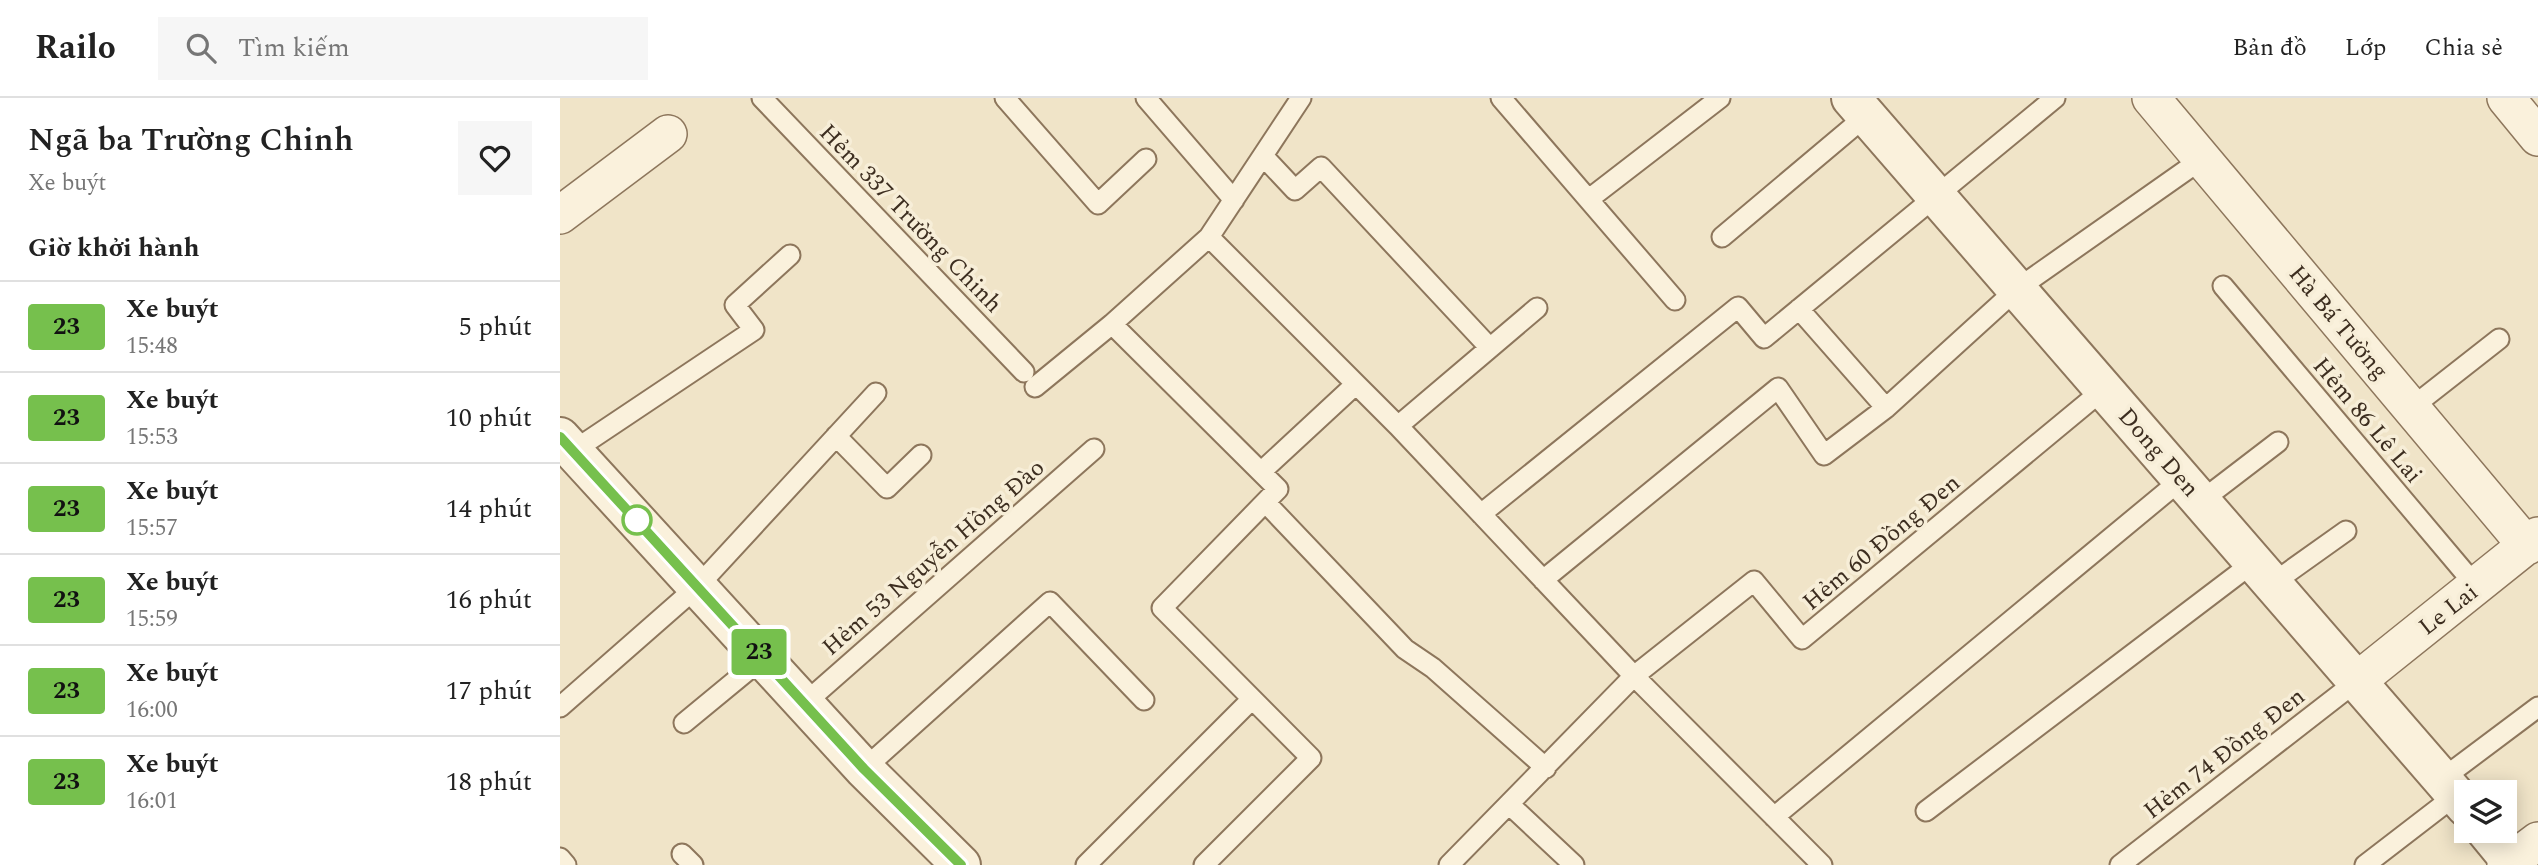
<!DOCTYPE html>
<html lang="vi">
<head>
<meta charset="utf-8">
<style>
  body { margin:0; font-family:Spectral,serif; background:#f6f6f6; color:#222; height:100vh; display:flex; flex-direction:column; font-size:26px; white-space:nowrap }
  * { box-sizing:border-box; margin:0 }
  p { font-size:23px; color:#767676 }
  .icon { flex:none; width:38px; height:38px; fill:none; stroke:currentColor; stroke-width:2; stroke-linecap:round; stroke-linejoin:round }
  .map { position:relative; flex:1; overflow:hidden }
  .panel { display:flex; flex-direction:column; background:#fff; width:560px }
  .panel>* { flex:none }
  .badge { padding:0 14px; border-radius:5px; font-size:24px; line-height:46px }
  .tools { position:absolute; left:1894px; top:682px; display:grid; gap:14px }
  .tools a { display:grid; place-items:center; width:63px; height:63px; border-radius:0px; background:#fff; box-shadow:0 4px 18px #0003; font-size:35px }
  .map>.badge { position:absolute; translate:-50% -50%; box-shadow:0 0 0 4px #fff }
  h2 { padding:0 28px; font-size:26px; line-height:63px }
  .round { display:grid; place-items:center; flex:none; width:74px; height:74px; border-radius:0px; background:#f6f6f6 }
  .headline { display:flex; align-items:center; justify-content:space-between; height:119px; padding:0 28px }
  h1 { font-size:33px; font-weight:600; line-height:52px }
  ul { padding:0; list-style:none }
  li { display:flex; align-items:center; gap:21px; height:91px; padding:0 28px; border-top:2px solid #e0e0e0 }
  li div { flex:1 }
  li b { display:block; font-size:26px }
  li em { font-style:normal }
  li .badge { min-width:77px; font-weight:700; text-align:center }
  header { display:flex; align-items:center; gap:42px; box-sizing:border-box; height:98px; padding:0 35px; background:#fff; border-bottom:2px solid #e0e0e0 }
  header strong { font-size:33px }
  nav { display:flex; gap:38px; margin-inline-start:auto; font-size:24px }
  .search { width:490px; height:63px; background:#f6f6f6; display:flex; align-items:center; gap:18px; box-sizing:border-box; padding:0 24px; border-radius:0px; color:#767676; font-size:26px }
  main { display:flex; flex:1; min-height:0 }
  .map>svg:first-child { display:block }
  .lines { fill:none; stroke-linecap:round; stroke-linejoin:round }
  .service-casing { stroke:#8d765c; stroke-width:23 }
  .minor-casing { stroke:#8d765c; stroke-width:40 }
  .tertiary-casing { stroke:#8d765c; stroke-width:42 }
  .service { stroke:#faf1dc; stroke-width:19 }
  .minor { stroke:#faf1dc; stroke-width:37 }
  .tertiary { stroke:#faf1dc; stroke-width:38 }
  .line-casing { stroke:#fff; stroke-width:16 }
  .line { stroke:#76c04d; stroke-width:10 }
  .stop-dot { fill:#fff; stroke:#76c04d; stroke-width:3.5 }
  .labels { text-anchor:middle; stroke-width:7; stroke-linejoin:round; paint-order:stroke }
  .street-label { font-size:24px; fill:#3d2e20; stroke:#f7eed8 }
</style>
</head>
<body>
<header>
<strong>Railo</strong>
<div class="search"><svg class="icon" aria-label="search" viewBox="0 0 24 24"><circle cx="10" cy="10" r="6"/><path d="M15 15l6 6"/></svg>Tìm kiếm</div>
<nav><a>Bản đồ</a><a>Lớp</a><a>Chia sẻ</a></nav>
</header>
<main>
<section class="panel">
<div class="headline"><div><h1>Ngã ba Trường Chinh</h1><p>Xe buýt</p></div><a class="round"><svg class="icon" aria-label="heart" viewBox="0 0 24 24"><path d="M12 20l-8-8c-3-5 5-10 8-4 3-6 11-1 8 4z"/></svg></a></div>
<h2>Giờ khởi hành</h2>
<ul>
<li><span class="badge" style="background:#76c04d;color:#111">23</span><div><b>Xe buýt</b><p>15:48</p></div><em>5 phút</em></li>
<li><span class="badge" style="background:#76c04d;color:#111">23</span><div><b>Xe buýt</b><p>15:53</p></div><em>10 phút</em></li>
<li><span class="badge" style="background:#76c04d;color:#111">23</span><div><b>Xe buýt</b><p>15:57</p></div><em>14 phút</em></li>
<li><span class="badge" style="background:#76c04d;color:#111">23</span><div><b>Xe buýt</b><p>15:59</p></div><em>16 phút</em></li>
<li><span class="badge" style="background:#76c04d;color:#111">23</span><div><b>Xe buýt</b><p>16:00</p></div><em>17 phút</em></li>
<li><span class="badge" style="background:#76c04d;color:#111">23</span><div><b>Xe buýt</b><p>16:01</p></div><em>18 phút</em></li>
</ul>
</section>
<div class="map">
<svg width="1978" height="767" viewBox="0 0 1978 767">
  <rect width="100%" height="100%" fill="#f0e4c8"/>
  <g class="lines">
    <g class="service-casing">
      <path id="service" d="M202 0 464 274
        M445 0 538 106 586 61
        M586 0 674 102
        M941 0 1115 202
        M703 58 735 92 761 69 930 250
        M1029 101 1160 0
        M649 139 838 328 1074 578 1262 767
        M1162 139 1307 17
        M1663 188 1916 488
        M1239 211 1326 310
        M552 226 718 391 602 510 751 660 644 767
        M475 289 552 226 649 139 741 0
        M1851 310 1939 241
        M838 328 977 210
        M276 338 327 390 361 357
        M13 353 194 232 175 207 230 157
        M701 374 796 286
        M1641 403 1718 344
        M706 405 845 551 873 570 986 670
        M921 416 1178 209 1204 240 1495 0
        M983 482 1218 290 1264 357 1326 310 1457 191 1642 61
        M1713 485 1786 433
        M245 605 534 351
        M0 609 138 488 316 295
        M124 625 204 559
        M304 671 490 504 584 602
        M1882 681 1978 609
        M950 707 1014 767
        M1366 713 1694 464
        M1214 719 1622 381
        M122 756 133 767
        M0 760 6 767
        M526 767 692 601
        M889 767 1074 578 1194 483 1242 541 1544 291
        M1560 767 1797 583
        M1805 767 1896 697"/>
    </g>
    <g class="minor-casing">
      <path id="minor" d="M1591 0 1967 448
        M1946 0 1978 39
        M0 117 108 36
        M1797 583 1978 438
        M1946 767 1978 743"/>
    </g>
    <g class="tertiary-casing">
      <path id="tertiary" d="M1291 0 1906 709
        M0 339 304 671 401 767
        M1926 733 1954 767"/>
    </g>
    <use href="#service" class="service"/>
    <use href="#minor" class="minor"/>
    <use href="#tertiary" class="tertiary"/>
  </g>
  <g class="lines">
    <g class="line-casing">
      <path id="line" d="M0 339 304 671 401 767"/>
    </g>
    <use href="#line" class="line"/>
  </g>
  <circle class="stop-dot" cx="77" cy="422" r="14"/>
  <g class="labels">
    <g class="street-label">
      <text transform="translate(351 120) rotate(46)" y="8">Hẻm 337 Trường Chinh</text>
      <text transform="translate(1779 224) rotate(50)" y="8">Hà Bá Tường</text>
      <text transform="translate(1808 322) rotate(50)" y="8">Hẻm 86 Lê Lai</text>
      <text transform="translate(1599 354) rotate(49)" y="8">Dong Den</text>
      <text transform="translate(1321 444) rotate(-40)" y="8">Hẻm 60 Đồng Đen</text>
      <text transform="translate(373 459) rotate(-41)" y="8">Hẻm 53 Nguyễn Hồng Đào</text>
      <text transform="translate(1888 511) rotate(-38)" y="8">Le Lai</text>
      <text transform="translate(1664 655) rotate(-38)" y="8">Hẻm 74 Đồng Đen</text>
    </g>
  </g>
</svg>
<div class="tools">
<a><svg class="icon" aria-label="layers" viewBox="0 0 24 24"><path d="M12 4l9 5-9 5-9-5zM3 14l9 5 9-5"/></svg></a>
</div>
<b class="badge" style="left:199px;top:554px;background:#76c04d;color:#111">23</b>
</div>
</main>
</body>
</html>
